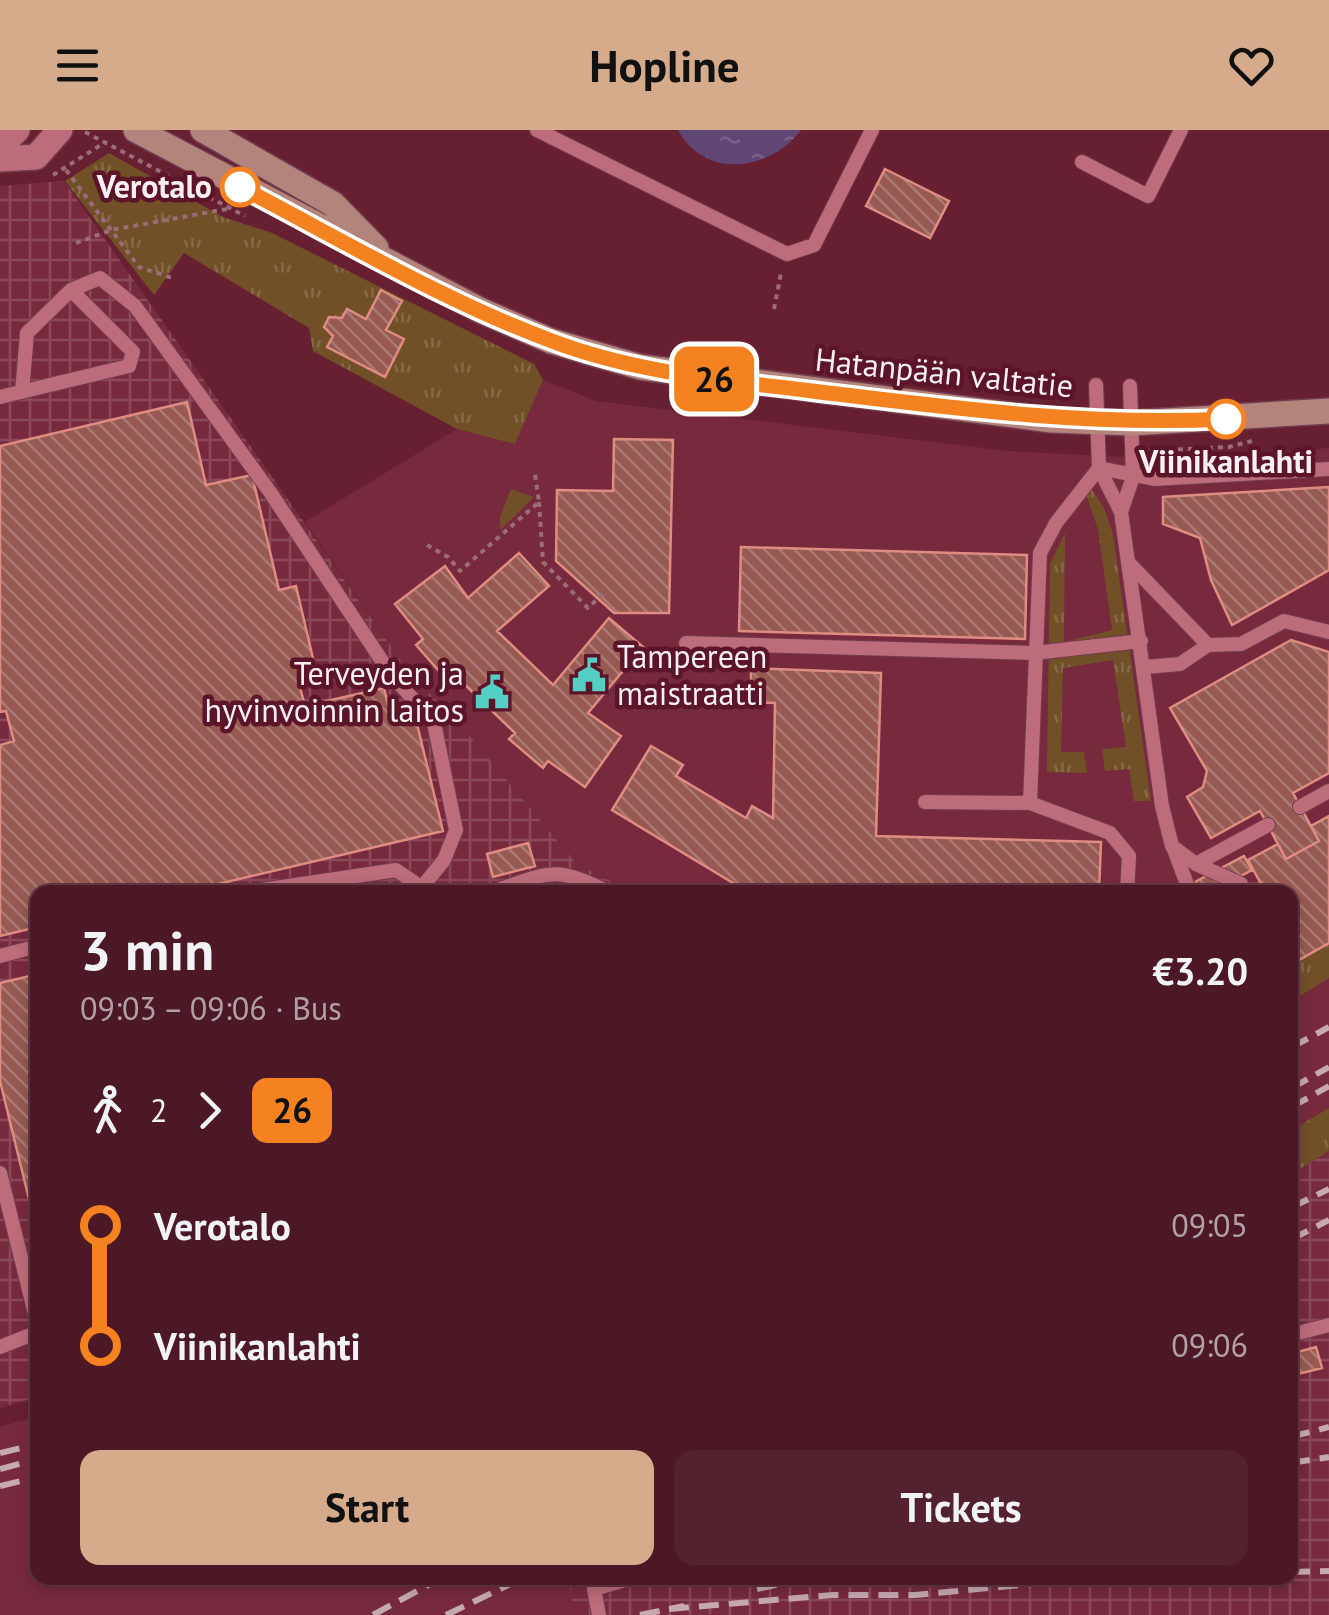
<!DOCTYPE html>
<html lang="en">
<head>
<meta charset="utf-8">
<style>
  body { margin:0; font-family:"PT Sans",sans-serif; background:#54212e; color:#f1f3f6; height:100vh; display:flex; flex-direction:column; font-size:38px; white-space:nowrap }
  * { box-sizing:border-box; margin:0 }
  p { font-size:32px; color:#b3a0a7 }
  .icon { flex:none; width:55px; height:55px; fill:none; stroke:currentColor; stroke-width:2; stroke-linecap:round; stroke-linejoin:round }
  .map { position:relative; flex:1; overflow:hidden }
  .side { position:absolute; left:30px; top:755px; width:1268px; height:700px; display:flex; flex-direction:column; background:#4d1826; border-radius:20px; box-shadow:0 5px 15px #0003,0 0 0 2px #643743 }
  .side>* { flex:none }
  .badge { padding:0 20px; border-radius:15px; font-size:35px; line-height:65px }
  .map>.badge { position:absolute; translate:-50% -50%; box-shadow:0 0 0 5px #fff }
  .legs { display:flex; align-items:center; gap:15px; height:110px; padding:0 50px; font-size:32px }
  .legs p { margin-inline-start:auto }
  .overview { display:flex; align-items:center; justify-content:space-between; height:170px; padding:0 50px }
  h1 { font-size:55px; font-weight:800; line-height:75px }
  .button { display:flex; gap:20px; margin-top:auto; padding:20px 50px }
  .button a { flex:1; height:115px; border-radius:20px; background:#d6ab8b; color:#111; font-size:40px; font-weight:800; line-height:115px; text-align:center }
  .button a+a { background:#54212e; color:#f1f3f6 }
  ul { padding:0 50px; list-style:none }
  li { display:flex; align-items:center; gap:35px; height:120px; font-size:38px }
  li i { display:grid; place-items:center; width:15px; height:100%; margin:0 12px; background:currentColor }
  li i::after { content:''; width:25px; height:25px; margin:-12px; border:8px solid; border-radius:50%; background:#4d1826 }
  li p { margin-inline-start:auto }
  li:first-child i { background:linear-gradient(#0000 50%,currentColor 0) }
  li:last-child i { background:linear-gradient(currentColor 50%,#0000 0) }
  header { display:flex; justify-content:space-between; align-items:center; height:130px; padding:0 50px; background:#d6ab8b; color:#111; font-size:45px; font-weight:800 }
  .map>svg:first-child { display:block }
  .built { fill:#772a3e }
  .industrial { fill:url(#industrial-grid) }
  .grass { fill:url(#grass-tufts) }
  .water { fill:url(#water-ripples) }
  .building { fill:url(#building-back-hatch); stroke:#df8c81; stroke-width:2.5 }
  .lines { fill:none; stroke-linecap:round; stroke-linejoin:round }
  .lane-casing { stroke:#723a4e; stroke-width:16 }
  .street-casing { stroke:#723a4e; stroke-width:28 }
  .secondary-casing { stroke:#723a4e; stroke-width:28 }
  .path { stroke:#9c6c77; stroke-width:4; stroke-dasharray:5 5; stroke-linecap:butt }
  .lane { stroke:#bc6c7b; stroke-width:14 }
  .street { stroke:#bc6c7b; stroke-width:25 }
  .secondary { stroke:#b3847b; stroke-width:25 }
  .rail { stroke:#c7a9b0; stroke-width:6; stroke-dasharray:20 10; stroke-linecap:butt }
  .line-1-casing { stroke:#fff; stroke-width:22 }
  .line-1 { stroke:#f58220; stroke-width:15 }
  .stop-1-dot { fill:#fff; stroke:#f58220; stroke-width:5 }
  .labels { text-anchor:middle; stroke-width:9; stroke-linejoin:round; paint-order:stroke }
  .stop-label { font-size:32px; font-weight:bold; fill:#f9f0f1; stroke:#5b1428; text-anchor:end }
  .street-label { font-size:32px; fill:#f9f0f1; stroke:#5b1428 }
  .poi-label { font-size:32px; fill:#f9f0f1; stroke:#5b1428; text-anchor:start }
</style>
</head>
<body>
<header><svg class="icon" aria-label="menu" viewBox="0 0 24 24"><path d="M4 6h16M4 12h16M4 18h16"/></svg>Hopline<svg class="icon" aria-label="heart" viewBox="0 0 24 24"><path d="M12 20l-8-8c-3-5 5-10 8-4 3-6 11-1 8 4z"/></svg></header>
<div class="map">
<svg width="1329" height="1485" viewBox="0 0 1329 1485">
  <defs>
    <pattern id="industrial-grid" width="8" height="8" patternUnits="userSpaceOnUse" patternTransform="scale(2.5)"><rect width="8" height="8" fill="#772a3e"/><path d="M0 4h8M4 0v8" fill="none" stroke="#8b495a"/></pattern>
    <pattern id="grass-tufts" width="24" height="20" patternUnits="userSpaceOnUse" patternTransform="scale(2.5)"><rect width="24" height="20" fill="#714f27"/><path d="M3 7l-1-3M5 7V3M7 7l1-3M15 17l-1-3M17 17v-4M19 17l1-3" fill="none" stroke="#866947"/></pattern>
    <pattern id="water-ripples" width="26" height="14" patternUnits="userSpaceOnUse" patternTransform="scale(2.5)"><rect width="26" height="14" fill="#604675"/><path d="M2 4q2-2 4 0t4 0M15 11q2-2 4 0t4 0" fill="none" stroke="#786189"/></pattern>
    <pattern id="building-back-hatch" width="6" height="6" patternUnits="userSpaceOnUse" patternTransform="scale(2.5)"><rect width="6" height="6" fill="#965a52"/><path d="M-1 5l2 2M0 0l6 6M5-1l2 2" fill="none" stroke="#ab7a74"/></pattern>
  </defs>
  <rect width="100%" height="100%" fill="#672032"/>
  <path class="built" d="M543 250 596 271 1008 321 1180 330 1329 318V978L1290 1001V871L1296 867 1290 865V762H631L576 733 469 605 408 540 305 392 457 299 515 314Z
    M37 1286 38 1448H568L575 1485H0V1297Z"/>
  <path class="industrial" d="M64 51 408 540 469 605 576 733 631 762H38L37 1267 0 1278V56Z
    M1329 1021V1485H575L568 1448H1290V1045Z"/>
  <path class="grass" d="M109 23 223 87 272 103 534 234 543 250 515 314 457 299 313 221 309 198 184 123 154 165 65 51Z
    M1090 357 1104 378 1113 404 1151 671H1134L1129 639 1105 641 1102 619 1126 617 1113 530 1063 538 1061 622H1084L1087 643 1047 642 1050 434 1065 403 1064 512 1112 500 1098 399 1086 365Z
    M511 359 534 367 500 400V387Z
    M1329 813V848L1298 867 1290 865V835Z
    M1329 978V1021L1290 1045V1001Z"/>
  <path class="water" d="M678 0H801C771 40 706 51 678 0Z"/>
  <path class="building" d="M885 39 949 71 930 108 866 76Z
    M381 160 402 171 386 200 404 209 385 247 327 217 333 206 324 197 329 187 342 188 347 179 366 189Z
    M187 272 206 355 252 345 279 460 296 456 318 550 299 554 305 576 384 558 393 595 416 590 443 701 184 762H38V797L0 806V615L14 611 6 581 0 582V316Z
    M614 309 673 310 669 483H614L556 431 557 360 613 361Z
    M1329 357V440L1232 495 1211 450 1200 408 1163 394V367Z
    M741 417 1027 425 1025 509 739 501Z
    M519 423 549 456 497 501 553 555 609 488 643 517 588 583 621 606 585 657 548 631 543 638 509 609 515 603 452 542 445 548 416 515 423 509 395 474 445 436 468 468Z
    M1291 510 1329 522V643L1293 663 1319 711 1286 729 1260 681 1211 708 1187 667 1203 657 1207 641 1170 578Z
    M751 538 881 543 876 706 1101 712 1099 762H748L612 680 651 616 683 635 676 646 746 688 752 676 773 688 775 573 751 572Z
    M1329 686V813L1299 830 1290 814V762H1222L1241 754H1261L1248 730 1278 714 1286 729 1319 711 1311 696Z
    M528 713 535 736 493 747 487 724Z
    M1244 726 1252 740 1211 762H1176Z
    M38 844V1106L0 951V853Z
    M1316 1217 1322 1238 1290 1246V1224Z"/>
  <g class="lines">
    <g class="lane-casing">
      <path id="lane" d="M537 0 787 124 814 115 872 0
        M1082 32 1148 66 1181 0
        M71 160 100 148 135 176 270 362 390 543 434 593 456 700 444 730 423 756
        M1096 255 1099 338 1121 382 1162 676 1172 716 1196 734 1268 695
        M0 267 129 236 133 222 71 160 27 203 22 262
        M1121 382 1133 347 1130 256
        M1129 433 1208 515 1180 534 1145 537
        M686 513 1034 523 1141 511
        M1208 515 1241 514 1284 491 1329 502
        M925 672 1030 673
        M1300 677 1329 661
        M1173 717 1190 762
        M1196 734 1241 754
        M248 762 396 740 428 762
        M491 762C548 744 552 733 608 762
        M1127 762 1129 726 1110 703 1030 673 1040 423 1056 393 1099 338 1154 349 1329 339
        M0 826 38 816
        M0 1043 38 1196
        M1290 1205 1329 1195
        M0 1217 38 1202
        M599 1485 594 1459 632 1448"/>
    </g>
    <g class="street-casing">
      <path id="street" d="M0 17 17 0
        M0 29 36 27 60 0"/>
    </g>
    <g class="secondary-casing">
      <path id="secondary" d="M136 0 482 181 551 211 640 237 1051 290 1132 293 1329 281
        M203 0 333 74 376 118"/>
    </g>
    <path class="path" d="M85 2 245 86
      M66 40 139 137 175 149
      M53 45 104 13
      M76 113 111 100 227 79
      M774 179 781 143
      M1148 321 1229 317 1252 311
      M539 372 543 432 588 478 604 463
      M427 415 448 427 460 441 539 372 535 344"/>
    <use href="#lane" class="lane"/>
    <use href="#street" class="street"/>
    <use href="#secondary" class="secondary"/>
    <path class="rail" d="M1290 918 1329 897
      M1290 959 1329 937
      M1290 978 1329 956
      M1290 1078 1329 1059
      M1290 1110 1329 1090
      M1290 1307 1329 1297
      M0 1323 38 1314
      M1290 1333 1329 1327
      M0 1339 38 1329
      M0 1356 38 1347
      M1290 1442 1329 1441
      M757 1459 810 1448
      M669 1479 832 1465H915L1096 1448
      M373 1485 441 1448
      M446 1485 523 1448
      M640 1485 684 1476"/>
  </g>
  <g class="lines">
    <g class="line-1-casing">
      <path id="line-1" d="M240 57C342 110 444 171 552 211 636 243 724 250 812 261 951 278 1086 296 1226 289"/>
    </g>
    <use href="#line-1" class="line-1"/>
  </g>
  <defs>
    <g id="civic-bare" transform="scale(2.7)"><path d="M-.6-6.5H3V-4.5H.6V-3L4-1V1h2V6H-6V1h2V-1L-.6-3ZM-1.2 2.5V6h2.4V2.5Z" fill="#55cec4" stroke="#5b1428" stroke-width="2.5" paint-order="stroke"/></g>
  </defs>
  <g fill-rule="evenodd">
    <use href="#civic-bare" x="589" y="545"/>
    <use href="#civic-bare" x="492" y="562"/>
  </g>
  <g class="stop-1-dot">
    <circle cx="240" cy="57" r="18"/>
    <circle cx="1226" cy="289" r="18"/>
  </g>
  <g class="labels">
    <g class="stop-label">
      <text x="212" y="68">Verotalo</text>
      <text x="1226" y="343" text-anchor="middle">Viinikanlahti</text>
    </g>
    <g class="street-label">
      <text transform="translate(944 243) rotate(6)" y="11">Hatanpään valtatie</text>
    </g>
    <g class="poi-label">
      <text x="617" y="538">Tampereen<tspan x="617" dy="37">maistraatti</tspan></text>
      <text x="464" y="555" text-anchor="end">Terveyden ja<tspan x="464" dy="37">hyvinvoinnin laitos</tspan></text>
    </g>
  </g>
</svg>
<b class="badge" style="left:714px;top:249px;background:#f58220;color:#111">26</b>
<section class="side">
<div class="overview"><div><h1>3 min</h1><p>09:03 – 09:06 · Bus</p></div><b>€3.20</b></div>
<div class="legs"><svg class="icon" aria-label="walk" viewBox="0 0 24 24"><circle cx="13" cy="4" r="2"/><path d="M13 8l-2 6 4 7M11 14l-3 7M7 12l3-4h3l4 4"/></svg>2<svg class="icon" aria-label="forward" viewBox="0 0 24 24"><path d="M9 5l7 7-7 7"/></svg><b class="badge" style="background:#f58220;color:#111">26</b></div>
<ul>
<li><i style="color:#f58220"></i><b>Verotalo</b><p>09:05</p></li>
<li><i style="color:#f58220"></i><b>Viinikanlahti</b><p>09:06</p></li>
</ul>
<div class="button"><a>Start</a><a>Tickets</a></div>
</section>
</div>
</body>
</html>
